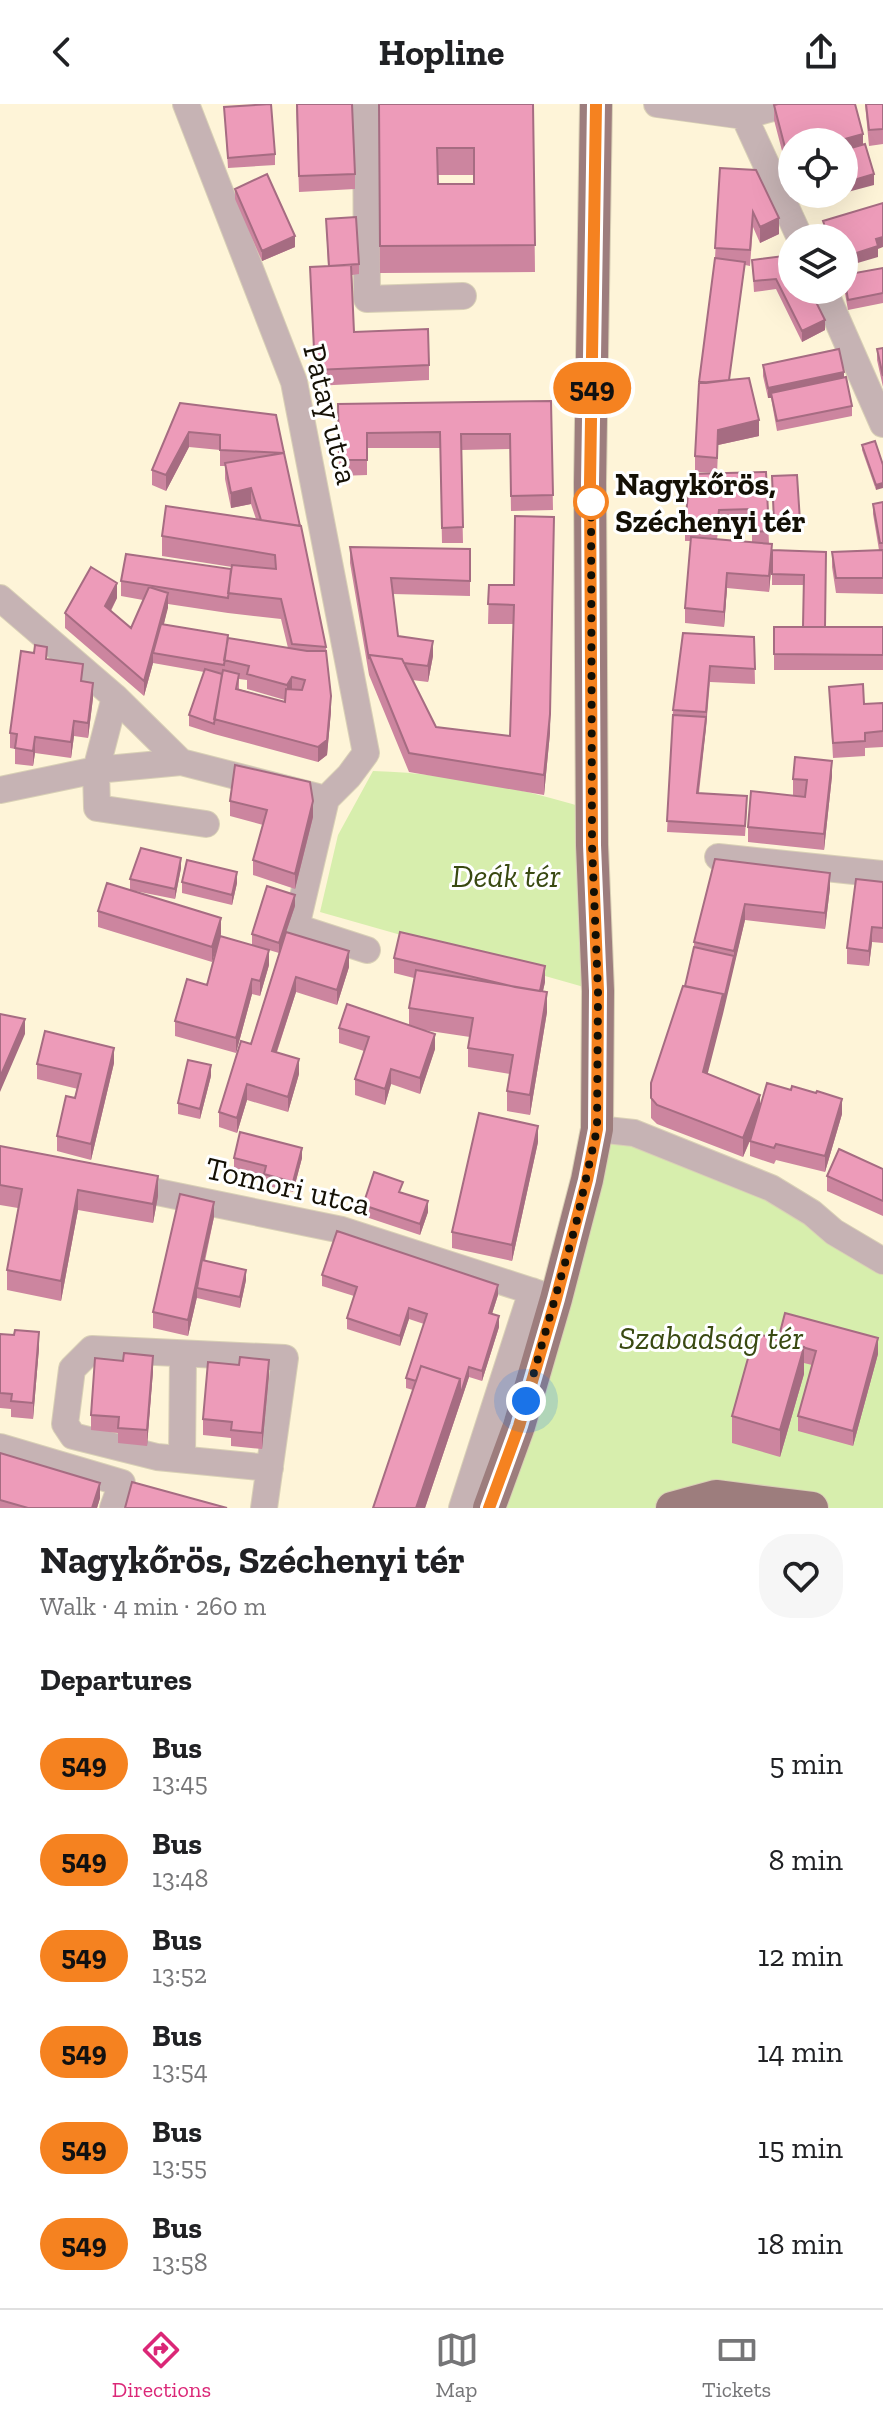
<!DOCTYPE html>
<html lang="en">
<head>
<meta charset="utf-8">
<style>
  body { margin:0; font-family:"Zilla Slab",serif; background:#f6f6f6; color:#202124; height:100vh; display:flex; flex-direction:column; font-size:30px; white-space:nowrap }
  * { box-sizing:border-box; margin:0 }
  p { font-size:26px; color:#757577 }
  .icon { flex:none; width:44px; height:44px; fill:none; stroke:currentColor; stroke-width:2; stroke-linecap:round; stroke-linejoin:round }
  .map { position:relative; height:1404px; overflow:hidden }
  .side { display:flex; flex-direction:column; background:#fff; flex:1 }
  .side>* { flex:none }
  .badge { padding:0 16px; border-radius:26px; font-size:28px; line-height:52px }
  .fabs { position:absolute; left:778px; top:24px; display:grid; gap:16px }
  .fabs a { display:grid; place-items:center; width:80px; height:80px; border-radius:50%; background:#fff; box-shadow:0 8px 32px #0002; font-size:40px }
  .you { position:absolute; width:40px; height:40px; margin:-20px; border:6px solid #fff; border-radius:50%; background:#1a73e8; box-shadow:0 0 0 12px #1a73e833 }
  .map>.badge { position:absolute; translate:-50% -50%; box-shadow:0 0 0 4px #fff }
  h2 { padding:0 40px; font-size:30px; line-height:72px }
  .round { display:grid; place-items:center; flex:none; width:84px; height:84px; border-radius:32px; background:#f6f6f6 }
  .headline { display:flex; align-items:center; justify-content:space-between; height:136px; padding:0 40px }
  h1 { font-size:38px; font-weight:700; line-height:60px }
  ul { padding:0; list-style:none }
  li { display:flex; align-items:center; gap:24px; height:96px; padding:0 40px }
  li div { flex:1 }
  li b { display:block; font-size:30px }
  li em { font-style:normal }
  li .badge { min-width:88px; font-weight:700; text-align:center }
  header { display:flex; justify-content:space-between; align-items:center; height:104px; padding:0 40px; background:#fff; font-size:36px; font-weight:700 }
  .dock { display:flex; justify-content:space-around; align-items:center; height:112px; border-top:2px solid #e0e0e0; background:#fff; font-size:22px; color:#757577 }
  .dock a { display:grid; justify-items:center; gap:4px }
  .dock .on { color:#db2777 }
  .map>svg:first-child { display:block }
  .green { fill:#d7eead }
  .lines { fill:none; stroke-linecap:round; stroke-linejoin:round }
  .minor-casing { stroke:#d9d0b6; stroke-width:28 }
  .major-casing { stroke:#d9d0b6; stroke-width:34 }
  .minor { stroke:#c6b3b4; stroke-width:26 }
  .major { stroke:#9d7d7d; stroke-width:32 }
  .wall { fill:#cc859f; fill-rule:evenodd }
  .shaded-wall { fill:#a66c82 }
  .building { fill:#ed9bb9; stroke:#a66c82; stroke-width:2; fill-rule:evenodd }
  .line-casing { stroke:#fff; stroke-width:18 }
  .line { stroke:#f58220; stroke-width:12 }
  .walk { stroke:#141005; stroke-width:8; stroke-dasharray:0 14.4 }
  .stop-dot { fill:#fff; stroke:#f58220; stroke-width:4 }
  .labels { text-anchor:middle; stroke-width:6; stroke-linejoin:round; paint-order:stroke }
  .street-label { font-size:32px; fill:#141005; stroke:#fff }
  .stop-label { font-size:32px; font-weight:bold; fill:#141005; stroke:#fff; text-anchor:start }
  .park-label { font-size:32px; font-style:italic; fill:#394911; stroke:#fff }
</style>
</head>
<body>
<header><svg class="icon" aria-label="back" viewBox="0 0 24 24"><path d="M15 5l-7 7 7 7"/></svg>Hopline<svg class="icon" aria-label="share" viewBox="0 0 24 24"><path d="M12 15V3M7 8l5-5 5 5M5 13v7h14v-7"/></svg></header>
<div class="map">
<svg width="883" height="1404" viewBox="0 0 883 1404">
  <rect width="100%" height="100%" fill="#fef4d8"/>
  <path class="green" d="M373 667C446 669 522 684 592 706L598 887 320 808 338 731Z
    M597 1025 771 1084 883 1157V1404H491Z"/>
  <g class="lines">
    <g class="minor-casing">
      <path id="minor" d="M366 0 367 195 463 192
        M657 0 744 12 787 0
        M742 0 744 12 800 134
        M824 186 883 320
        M0 494 115 593 181 658
        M115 593 96 666 97 704 206 720
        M0 686 96 666 181 658 326 695 349 672 366 649 294 278 186 0
        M326 695 296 823 367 846
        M718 753 883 770
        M597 1025 634 1029 771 1084 812 1109 834 1128 883 1157
        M123 1081 342 1126 556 1195
        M0 1343 122 1379 113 1404
        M182 1355 183 1251
        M264 1404 285 1254 92 1245 72 1265 65 1320 73 1332 157 1353 270 1364
        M462 1404 532 1187"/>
    </g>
    <g class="major-casing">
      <path id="major" d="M489 1404 519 1322 556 1195 587 1076 597 1025 598 887 592 741 590 379 596 0
        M672 1404 716 1392 812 1404"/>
    </g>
    <use href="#minor" class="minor"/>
    <use href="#major" class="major"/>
  </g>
  <path class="wall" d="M296 0 355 70V85L299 88Z
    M379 0H533L535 168 380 169ZM437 71H474V80H438Z
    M865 0H883V40L869 42Z
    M774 1 863 41 874 81 792 38V65L787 66 774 16Z
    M224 3 275 50V61L228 64Z
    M720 64 779 130 760 139 753 123 750 162 745 161 729 276 759 332 718 341 717 369 695 368V352L699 278 715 154Z
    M235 85 295 143 262 157 235 95Z
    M326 115 359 160V170L352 171 354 228 429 261V276L315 282 310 163 328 162Z
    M823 117 878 145V153L844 134H825L823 127Z
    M792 151 825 226 802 238 776 185 754 188 752 156Z
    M883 164V199L848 206 844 184V171Z
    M883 244V283L877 256V245Z
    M763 261 844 274 852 302V312L777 327 771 294H768L763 272Z
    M551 297 553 406 511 407 510 345 461 346 463 439H442L440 344H367V371L339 372 338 300Z
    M180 299 276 311 326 543 331 607 327 651 318 658 214 630 189 622V611L204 568 153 559 144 592 65 524V509L117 494 111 507 131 524 143 496 121 492V477L231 465 232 463 162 452V432L256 415 251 400 231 404 225 375V362H220V346L189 343 166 387 152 381V366ZM168 500 228 509 281 515 288 544 228 534 164 520ZM239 575 247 576V585L285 596V598L239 585Z
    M862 341 883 361 876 386 862 346Z
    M766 368 769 440 772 456 769 488 727 484 724 523 685 519V504L691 437H685V421ZM752 420V439L717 435 719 422Z
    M772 372 800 417V427L774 428Z
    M883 398V490L836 489 832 463V448L879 446 873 410V400Z
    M350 443 470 445V492L393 490 398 532 433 552 428 578 412 576 436 623 510 632 514 520H488L489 481H514L550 629 544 691 409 668 369 571 350 459Z
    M772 446 826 448 825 523H883V566H774V523H803L804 481H772Z
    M683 529 754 533 755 580 710 578 706 624 699 689 747 703 745 732 667 728 673 606Z
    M47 556 83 578 93 594 88 634 74 632 71 654 35 649 33 662 15 660V645L10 644V629Z
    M829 583 864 600 883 599V643L865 644V652L833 654Z
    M832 672 824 746 748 738V723L805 693 793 691V675Z
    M230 697 313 713 295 785 253 771V756L263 721 230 712Z
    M715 755 830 784 825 825 745 816 707 970 760 1002 842 1010 825 1068 776 1056 774 1060 750 1052V1037L743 1053 657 1020 651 1014V979L685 882 694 843V838Z
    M181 764 175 795 130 786V775Z
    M182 778 237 779 232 801 182 789Z
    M883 778V839L872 838 869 862 847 860V844Z
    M295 802 279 849 269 846V861L260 892 252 890 236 949 175 932V917L207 881 219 835 212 858 98 823V807L221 830 220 832 252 841V830Z
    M286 828 349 863 337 901 296 888 277 948 299 970 288 1008 247 996 237 1029 219 1023V1008L251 940Z
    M394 854 545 878 543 887 547 908 530 1011 507 1007V987L510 970 468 963V944L470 933 423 926 435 945 420 990 391 980 385 1001 355 991V975L364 947 339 939V924L409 921V904L414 874 394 869Z
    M114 959 91 1056 57 1047V1032L75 994 78 985 37 975V960Z
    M211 972 200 1015 178 1010V999Z
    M538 1038 512 1157 452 1144V1128Z
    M0 1042 158 1092 153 1119 78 1106 61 1197 7 1186V1166L18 1104 0 1101Z
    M234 1054H302L293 1088 264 1081V1072L234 1064Z
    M883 1065V1112L827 1087V1072Z
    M403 1089 428 1108 420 1131 363 1112V1101Z
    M214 1113 205 1157 246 1176 240 1204 197 1194V1193L188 1232 153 1224V1208Z
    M322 1171 498 1191 492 1210 499 1223 482 1277 469 1273 425 1404H373L413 1286 406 1284V1274L424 1220 409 1215 400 1242 347 1225V1214L354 1192 322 1182Z
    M0 1230 39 1244 33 1315 11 1313V1305L0 1304Z
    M778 1236 878 1250 853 1342 798 1327V1312L812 1261 804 1259V1270L780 1353 732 1339V1312Z
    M153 1267 147 1342 118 1339V1329L91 1326V1311Z
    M269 1271 262 1345 231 1342V1334L203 1331V1315Z
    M0 1349 100 1394 97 1404H0Z"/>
  <path class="shaded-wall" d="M863 30V45L844 51V38H834Z
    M792 50V65L787 66V51Z
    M874 70V81L844 89V79Z
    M808 90H842L808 100Z
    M779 114V130L760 139V123Z
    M295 132V143L262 157V147Z
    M883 133V143L878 145V153L844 163V153L876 135Z
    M825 216V226L802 238V227Z
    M844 268V278L771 289V294H768V284Z
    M759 316V332L718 341 717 369 718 326Z
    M189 328V343L166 387V371Z
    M883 379V384L876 386V381Z
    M251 384V400L231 404V389Z
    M554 433 550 629 544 691V671Z
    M772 440V456L769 488V472Z
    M727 469V484L724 523V508Z
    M117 479V494L105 517V502Z
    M168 489V504L156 549H153V559L144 592V577Z
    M433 537V552L428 578V562Z
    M710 562 706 624 697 700V689L706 613Z
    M292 573V588L287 596V581Z
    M93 579V594L88 634V619Z
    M331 592V607L327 651 318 658V643Z
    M74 617V632L71 654V638Z
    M35 633V649L33 662V647Z
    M832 657V672L824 746V730Z
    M313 697V713L295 785V770Z
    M181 754V764L175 795V785Z
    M237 768V779L232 801V791Z
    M830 769V784L825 825V809Z
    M295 791V802L279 849V839Z
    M745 800V816L723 910 703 988V968L734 852V847Z
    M221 814V830L212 858V843Z
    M872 823V838L869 862V847Z
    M269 846V861L260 892V877Z
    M349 847V863L337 901V886Z
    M545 862V878L539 904V888Z
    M296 873V888L272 962V947Z
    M252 875V890L236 949V934Z
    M547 888V908L530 1011V991Z
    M25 915V930L0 988V973Z
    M435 930V945L420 990V974Z
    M114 944V959L91 1056V1040Z
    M299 955V970L288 1008V993Z
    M211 961V972L200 1015V1005Z
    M391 965V980L385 1001V985Z
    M247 980V996L237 1029V1014Z
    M760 991V1011L743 1053V1034Z
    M842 995V1010L825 1068V1052Z
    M538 1022V1038L512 1157V1141Z
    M302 1044V1054L293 1088V1078Z
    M158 1072V1092L153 1119V1100Z
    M78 1086V1106L61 1197V1177Z
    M428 1097V1108L420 1131V1120Z
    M214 1098V1113L198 1184H197V1193L188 1232V1216Z
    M246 1166V1176L240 1204V1193Z
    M498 1181V1191L489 1219V1209Z
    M409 1204V1215L400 1242V1232Z
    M499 1212V1223L482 1277V1267Z
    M39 1228V1244L33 1315V1299Z
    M878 1234V1250L853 1342V1327Z
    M804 1243V1270L780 1353V1326Z
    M153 1252V1267L147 1342V1326Z
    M269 1256V1271L262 1345V1329Z
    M469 1263V1273L425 1404H416L460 1275Z
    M100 1379V1394L97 1404H92Z"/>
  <path class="building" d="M271 0 275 50 228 54 224 3Z
    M297 0H352L355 70 299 72Z
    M379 0H533L535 141 380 142ZM437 44H474V80H438Z
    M778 0H855L863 30 834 38H792V50L787 51 774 1Z
    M866 0H883V25L869 26Z
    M865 40 874 70 844 79V46Z
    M720 64 756 66 779 114 760 123 753 108 750 146 715 144Z
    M267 70 295 132 262 147 235 85Z
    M883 99V133L876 135 878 142 844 153V134H829L823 117Z
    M356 113 359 160 329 162 326 115Z
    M792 151V186H810L825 216 802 227 776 175 754 177 752 156Z
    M715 154 745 158 729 276 706 279 699 278Z
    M351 161 354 228 428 225 429 261 315 266 310 163Z
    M883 164V189L848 196 844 171Z
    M883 244V272L877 245Z
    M839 245 844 268 768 284 763 261Z
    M846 273 852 302 777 317 771 289Z
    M749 274 759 316 718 326 717 354 695 352 699 279Z
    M551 297 553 391 511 392 510 330H461L463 423 442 424 440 328 367 329V356H339L338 300Z
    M180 299 276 311 284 349 220 346V331L189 328 166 371 152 366Z
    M875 337 883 361V379L876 381 862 341Z
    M284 349 300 422 261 416 251 384 231 389 225 359Z
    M766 368 769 427 753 428 752 405 719 406 717 424 685 421 690 370Z
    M797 371 800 417 774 418 772 372Z
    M883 398V439H880L873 400Z
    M166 402 301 422 326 543 292 540 281 495 228 489 232 461 276 465 275 451 162 432Z
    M515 412 554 413 550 610 544 671 409 649 369 551 402 555 436 623 510 632 514 501 488 500 489 481H514Z
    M691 433 772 440 769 472 727 469 724 508 685 504Z
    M350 443 470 445V477L391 474 398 532 433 537 428 562 404 559 402 555 369 551V555Z
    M772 446 826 448 825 523H803L804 471 772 470Z
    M883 446V474H836L832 448Z
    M126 450 231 465 228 494 121 477Z
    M91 463 117 479 105 502 131 524 149 483 168 489 144 577 65 509Z
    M161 520 228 531 224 561 153 549Z
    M774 523H883V551L774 550Z
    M683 529 754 533 755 565 710 562 706 608 673 606Z
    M228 534 307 547H326L331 592 327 636 318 643 214 615 223 566 239 570 236 585 285 598 286 585 302 586 305 576 292 573 287 581 247 570 249 562 224 556Z
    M35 541 47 543 46 555 83 560 81 577 93 579 88 619 74 617 71 638 35 633 33 647 15 644 17 630 10 629 21 547 34 549Z
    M205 565 222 570 214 620 189 611Z
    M863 580 864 600 883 599V627L865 629V637L833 639 829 583Z
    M673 611 706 613 697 689 747 692 745 722 667 717Z
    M795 653 832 657 824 730 748 723 751 687 805 693 807 676 793 675Z
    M235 661 310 678 313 697 295 770 253 756 267 706 230 697Z
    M141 744 181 754 175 785 130 775Z
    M715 755 830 769 825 809 745 800 734 847 694 838Z
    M187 756 237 768 232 791 182 778Z
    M856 775 883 778V824L872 823 869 847 847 844Z
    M107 779 221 814 212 843 98 807Z
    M267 782 295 791 279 839 252 830Z
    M286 828 349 847 337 886 296 873 272 947 299 955 288 993 247 980 237 1014 219 1008 241 937 251 940Z
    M400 828 545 862 540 887 515 883 394 854Z
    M220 832 269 846 260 877 252 875 236 934 175 917 187 875 207 881Z
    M694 843 734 852 723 899V890L685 882Z
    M416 866 547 888 530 991 507 987 513 951 468 944 473 914 409 904Z
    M683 882 723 890 703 968 760 991 743 1034 657 1001 651 994V979Z
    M347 900 435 930 420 974 391 965 385 985 355 975 369 933 339 924Z
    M0 910 25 915 0 973Z
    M45 927 114 944 91 1040 57 1032 66 992 75 994 81 970 37 960Z
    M188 956 211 961 200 1005 178 999Z
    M767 979 791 986 792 982 816 989 817 987 842 995 825 1052 776 1040 774 1044 750 1037Z
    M479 1009 538 1022 512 1141 452 1128Z
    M240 1028 302 1044 293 1078 264 1070 266 1062 234 1054Z
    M0 1042 158 1072 153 1100 78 1086 61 1177 7 1166 22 1085 0 1081Z
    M839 1045 883 1065V1097L827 1072Z
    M374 1068 403 1078 399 1088 428 1097 420 1120 363 1101Z
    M180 1090 214 1098 188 1216 153 1208Z
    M337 1127 498 1181 489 1209 499 1212 482 1267 469 1263 460 1292V1275L421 1262 416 1277 406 1274 427 1210 409 1204 400 1232 347 1214 357 1183 322 1171Z
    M202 1156 246 1166 240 1193 197 1184Z
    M785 1209 878 1234 853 1327 798 1312 816 1247 778 1236Z
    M15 1226 39 1228 33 1299 11 1297 12 1290 0 1289V1230L14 1231Z
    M755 1229 804 1243 780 1326 732 1312Z
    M124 1249 153 1252 147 1326 118 1324 119 1313 91 1311 95 1254 123 1257Z
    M240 1253 269 1256 262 1329 231 1326 232 1318 203 1315 208 1258 239 1261Z
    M421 1262 460 1275 416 1404H373Z
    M0 1349 100 1379 92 1404H28L0 1396Z
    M132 1378 227 1404H125Z"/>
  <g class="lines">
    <g class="line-casing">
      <path id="line" d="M489 1404 519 1322 556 1195 587 1076 597 1025 598 887 592 741 590 379 596 0"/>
    </g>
    <use href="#line" class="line"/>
    <path class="walk" d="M526 1297 576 1120 597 1025 598 887 592 741 591 398"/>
  </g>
  <circle class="stop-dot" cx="591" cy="398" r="16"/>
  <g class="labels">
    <g class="street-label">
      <text transform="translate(331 310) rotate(76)" y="11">Patay utca</text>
      <text transform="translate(288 1082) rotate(13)" y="11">Tomori utca</text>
    </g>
    <g class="stop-label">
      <text x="615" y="391">Nagykőrös,<tspan x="615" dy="37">Széchenyi tér</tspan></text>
    </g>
    <g class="park-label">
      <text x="506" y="783">Deák tér</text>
      <text x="711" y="1245">Szabadság tér</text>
    </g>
  </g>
</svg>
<div class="fabs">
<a><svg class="icon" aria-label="locate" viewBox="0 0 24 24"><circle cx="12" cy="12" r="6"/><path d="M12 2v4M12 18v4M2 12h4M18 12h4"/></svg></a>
<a><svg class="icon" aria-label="layers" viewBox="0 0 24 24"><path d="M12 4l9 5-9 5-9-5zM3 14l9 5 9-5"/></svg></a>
</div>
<div class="you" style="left:526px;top:1297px"></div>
<b class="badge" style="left:592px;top:284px;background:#f58220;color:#111">549</b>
</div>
<section class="side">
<div class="headline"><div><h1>Nagykőrös, Széchenyi tér</h1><p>Walk · 4 min · 260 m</p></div><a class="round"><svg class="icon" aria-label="heart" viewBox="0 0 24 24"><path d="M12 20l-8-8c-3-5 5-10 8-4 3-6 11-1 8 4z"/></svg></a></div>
<h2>Departures</h2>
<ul>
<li><span class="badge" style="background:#f58220;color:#111">549</span><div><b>Bus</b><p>13:45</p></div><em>5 min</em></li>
<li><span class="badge" style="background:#f58220;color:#111">549</span><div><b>Bus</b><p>13:48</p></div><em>8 min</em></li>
<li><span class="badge" style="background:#f58220;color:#111">549</span><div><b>Bus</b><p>13:52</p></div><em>12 min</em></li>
<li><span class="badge" style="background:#f58220;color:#111">549</span><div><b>Bus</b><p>13:54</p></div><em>14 min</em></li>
<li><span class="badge" style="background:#f58220;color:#111">549</span><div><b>Bus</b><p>13:55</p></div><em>15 min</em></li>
<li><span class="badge" style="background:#f58220;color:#111">549</span><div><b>Bus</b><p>13:58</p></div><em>18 min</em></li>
</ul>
</section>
<nav class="dock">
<a class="on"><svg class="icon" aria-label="directions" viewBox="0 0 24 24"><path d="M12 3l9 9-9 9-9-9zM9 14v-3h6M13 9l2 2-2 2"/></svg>Directions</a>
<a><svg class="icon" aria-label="map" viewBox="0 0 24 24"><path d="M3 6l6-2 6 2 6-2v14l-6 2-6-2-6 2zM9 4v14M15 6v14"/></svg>Map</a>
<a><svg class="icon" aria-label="tickets" viewBox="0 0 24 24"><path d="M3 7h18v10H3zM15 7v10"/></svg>Tickets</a>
</nav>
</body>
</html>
